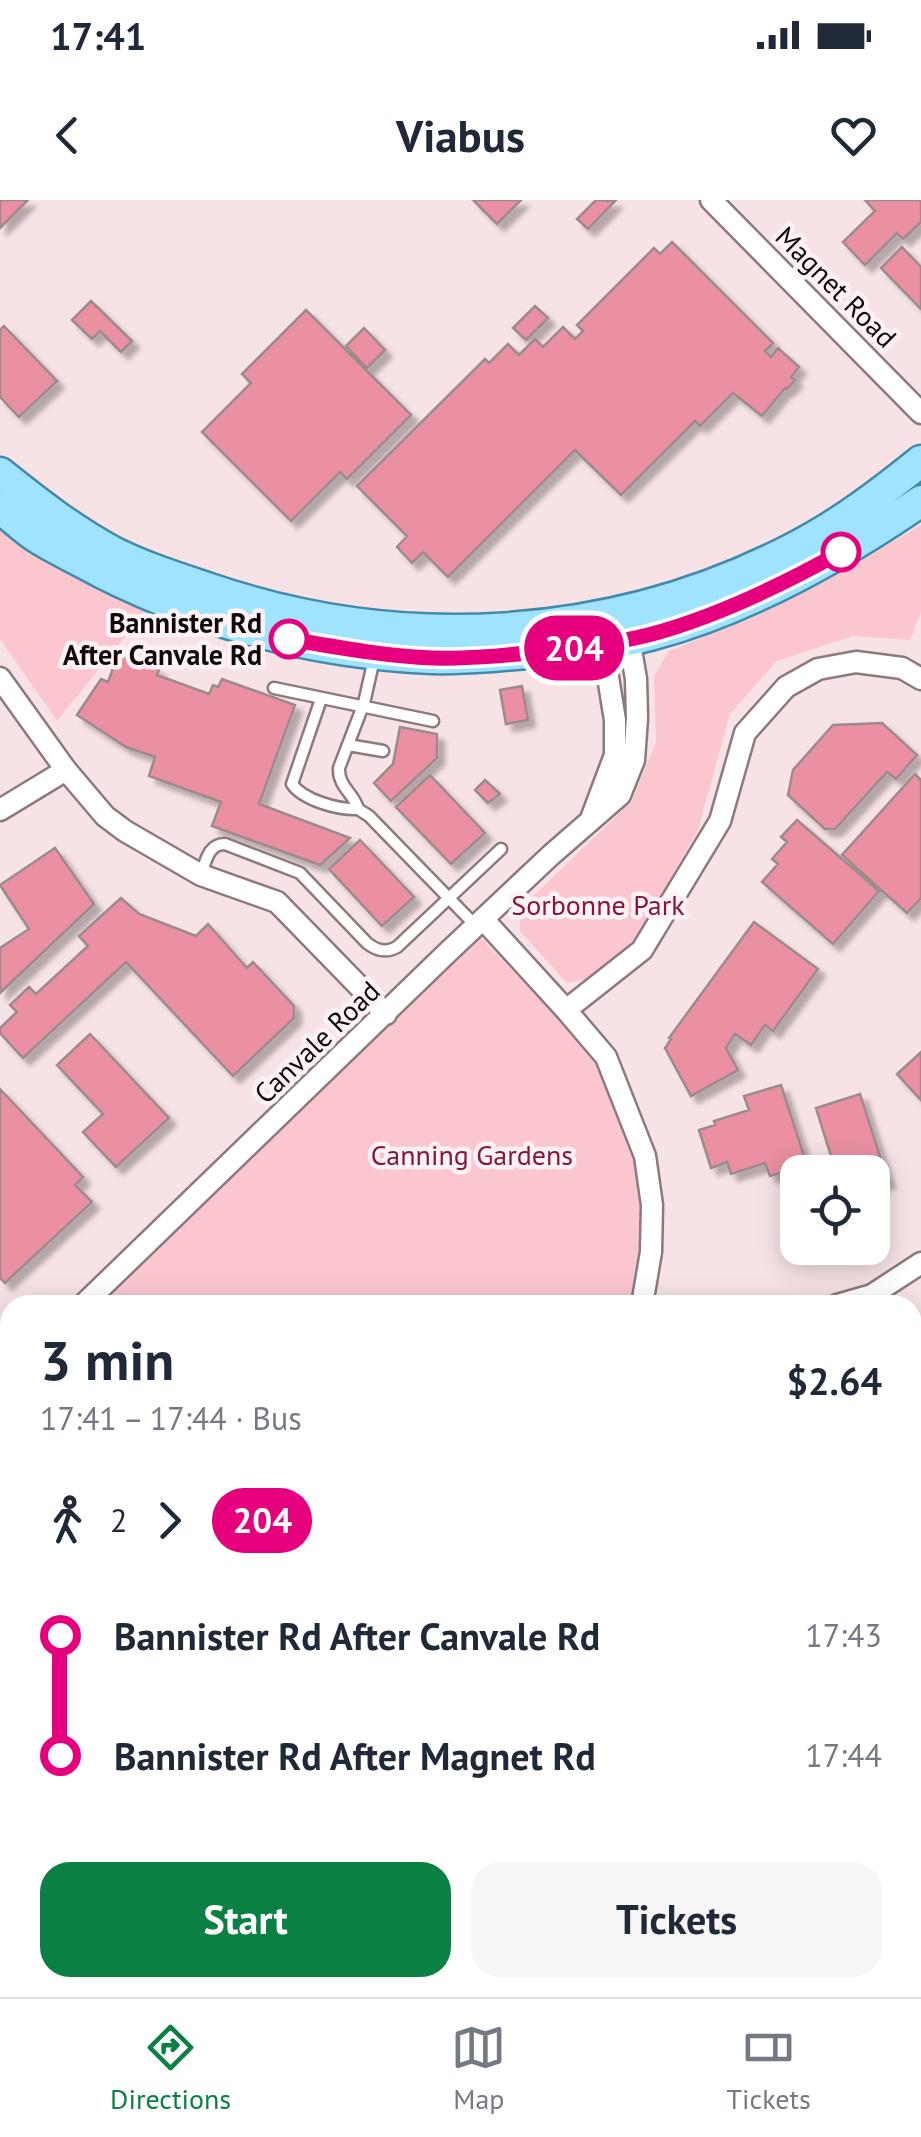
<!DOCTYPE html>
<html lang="en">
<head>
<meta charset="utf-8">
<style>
  body { margin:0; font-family:"PT Sans",sans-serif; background:#f6f6f7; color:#1f2937; height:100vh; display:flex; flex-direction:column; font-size:38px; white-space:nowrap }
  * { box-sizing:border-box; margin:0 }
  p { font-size:32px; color:#747a83 }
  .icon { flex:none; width:55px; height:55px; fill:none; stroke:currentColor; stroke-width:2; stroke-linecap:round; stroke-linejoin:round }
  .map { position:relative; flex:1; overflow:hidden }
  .details { position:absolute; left:0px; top:1095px; width:922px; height:702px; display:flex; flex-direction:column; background:#fff; border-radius:30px 30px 0 0; box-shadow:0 5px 25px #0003 }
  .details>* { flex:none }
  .badge { padding:0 20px; border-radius:32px; font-size:35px; line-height:65px }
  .controls { position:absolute; left:780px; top:955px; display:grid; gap:20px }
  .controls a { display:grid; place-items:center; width:110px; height:110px; border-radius:20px; background:#fff; box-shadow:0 5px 25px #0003; font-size:50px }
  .map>.badge { position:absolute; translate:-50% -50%; box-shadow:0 0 0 5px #fff }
  .legs { display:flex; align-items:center; gap:15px; height:110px; padding:0 40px; font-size:32px }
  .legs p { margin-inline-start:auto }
  .head { display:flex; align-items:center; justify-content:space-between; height:170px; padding:0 40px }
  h1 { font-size:55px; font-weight:700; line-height:75px }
  .cta { display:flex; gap:20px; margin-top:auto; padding:20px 40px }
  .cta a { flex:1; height:115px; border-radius:30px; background:#0b8043; color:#fff; font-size:40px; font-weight:700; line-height:115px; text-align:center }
  .cta a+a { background:#f6f6f7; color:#1f2937 }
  ul { padding:0 40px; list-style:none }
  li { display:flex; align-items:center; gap:35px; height:120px; font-size:38px }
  li i { display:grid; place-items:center; width:15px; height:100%; margin:0 12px; background:currentColor }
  li i::after { content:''; width:25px; height:25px; margin:-12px; border:8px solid; border-radius:50%; background:#fff }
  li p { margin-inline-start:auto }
  li:first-child i { background:linear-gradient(#0000 50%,currentColor 0) }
  li:last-child i { background:linear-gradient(currentColor 50%,#0000 0) }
  .status { display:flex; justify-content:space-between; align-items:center; height:70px; padding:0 50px; background:#fff; direction:ltr }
  .status svg { height:28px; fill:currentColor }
  header { display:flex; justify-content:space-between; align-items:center; height:130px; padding:0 40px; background:#fff; font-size:45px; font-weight:700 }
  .tab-bar { display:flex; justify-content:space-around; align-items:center; height:140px; border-top:2px solid #e0e1e3; background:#fff; font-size:28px; color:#747a83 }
  .tab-bar a { display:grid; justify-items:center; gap:5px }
  .tab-bar .on { color:#0b8043 }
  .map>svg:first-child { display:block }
  .green { fill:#fcc6cf }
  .building { fill:#eb90a3; stroke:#9d8a8d; stroke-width:2.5; filter:url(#shadow) }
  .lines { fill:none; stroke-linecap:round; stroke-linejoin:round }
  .service-casing { stroke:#8d7a7d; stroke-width:15 }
  .minor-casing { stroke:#8d7a7d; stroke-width:25 }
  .primary-casing { stroke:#438aaa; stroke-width:35 }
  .service { stroke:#fff; stroke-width:10 }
  .minor { stroke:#fff; stroke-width:20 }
  .primary { stroke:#9fe3ff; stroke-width:30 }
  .rail { stroke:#5f5356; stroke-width:5; stroke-dasharray:20 10; stroke-linecap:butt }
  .line-1-casing { stroke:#fff; stroke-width:22 }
  .line-1 { stroke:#e6007e; stroke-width:15 }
  .stop-1-dot { fill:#fff; stroke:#e6007e; stroke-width:5 }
  .labels { text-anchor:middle; stroke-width:9; stroke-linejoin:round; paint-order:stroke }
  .street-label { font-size:28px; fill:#10090b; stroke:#fff2f4 }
  .stop-label { font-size:28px; font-weight:bold; fill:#10090b; stroke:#fff2f4; text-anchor:end }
  .park-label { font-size:28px; fill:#83183c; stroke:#fff2f4 }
</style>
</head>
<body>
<div class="status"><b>17:41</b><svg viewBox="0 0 49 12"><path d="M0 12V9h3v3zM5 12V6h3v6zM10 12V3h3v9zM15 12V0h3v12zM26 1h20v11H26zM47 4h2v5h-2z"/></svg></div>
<header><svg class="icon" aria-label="back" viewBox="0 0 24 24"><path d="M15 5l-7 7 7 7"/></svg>Viabus<svg class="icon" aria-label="heart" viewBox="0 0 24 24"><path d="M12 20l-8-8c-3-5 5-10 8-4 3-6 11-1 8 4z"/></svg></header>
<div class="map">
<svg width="921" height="1797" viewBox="0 0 921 1797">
  <defs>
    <filter id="shadow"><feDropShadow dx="7" dy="7" stdDeviation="2.5" flood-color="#0004"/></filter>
  </defs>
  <rect width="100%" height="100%" fill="#f7e3e6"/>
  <path class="green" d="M0 324 37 353 145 412 57 521 0 439Z
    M921 325V412L910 440 853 436 777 461 730 514 698 630 637 738 586 779 567 783 520 731V715L527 702 632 601 656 542 654 476 669 451 757 416 824 382Z
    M481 738 557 817 595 864 640 957 645 1051 630 1105H95Z
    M10 1186V1343L0 1332V1195Z
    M916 1490 921 1496V1690L912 1681V1493Z"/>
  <path class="building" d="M0 0H28L0 28Z
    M473 0H521L497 24Z
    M596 0 615 1 588 29 577 19Z
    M865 0H921V22L903 39 897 33 865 65 843 42 875 11Z
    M672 42 773 143 765 151 771 157 778 148 799 167 791 177 795 180 787 189 785 188 762 216 733 193 700 226 695 221 621 295 575 250 448 377 423 352 412 363 397 347 407 336 357 286 485 159 489 163 508 144 519 155 535 139 543 147 563 127 575 139 583 131 577 125 654 48 660 54Z
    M902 47 921 67V109L881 68Z
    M91 101 132 141 121 152 100 131 92 139 72 120Z
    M535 106 548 118 526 140 513 128Z
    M306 110 411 215 347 279 340 272 291 321 202 232 251 183 242 174Z
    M4 126 57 181 19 217 0 197V130Z
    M364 128 385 150 367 168 346 146Z
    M118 455 159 470 157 475 209 494 213 485 218 487 222 479 295 505 259 604 350 638 320 665 212 626 221 602 149 576 155 557 126 547 77 515 101 479 108 482Z
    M522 486 528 520 506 524 500 490Z
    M882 523 917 555 896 579 887 572 835 629H825L788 595 793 570 833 525Z
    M400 527 437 534V558L391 601 374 583 393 564Z
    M915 574 921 580V698L907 713 842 655Z
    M430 575 485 633 451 664 396 607Z
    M485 580 500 594 488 603 475 590Z
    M797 620 879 691 833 744 762 682 778 664 772 659 787 642 781 637Z
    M360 640 414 697 382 726 329 669Z
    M55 648 94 704 0 793V748L29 729 0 685Z
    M121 698 139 714 196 736 208 724 247 768 253 762 294 806V818L233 876 126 762 23 858 0 833V828L17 812 10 805 29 787 36 794 88 746 79 736Z
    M754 722 818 769 773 831 765 825 751 845 735 834 726 848 738 870 691 896 665 848 671 839 669 838Z
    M90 834 169 918 116 967 83 932 103 914 57 865Z
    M921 852V900L897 874Z
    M781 885 807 965 770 976 765 963 731 974 727 962 711 968 699 930 715 925 714 921 749 910 744 896Z
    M0 889 83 977 75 985 92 1002 5 1083 0 1078Z
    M860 894 888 981 872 986V972H836L816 908Z
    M921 1166V1207L912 1191V1170Z
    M0 1383 10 1394V1461L0 1471Z
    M10 1552V1607L0 1596V1561Z
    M0 1598 10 1608V1669L6 1672 0 1666Z
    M78 1788H108L117 1797H68Z
    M173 1788H254L244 1797H182Z
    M277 1788H318L308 1797H286Z"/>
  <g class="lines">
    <g class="service-casing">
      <path id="service" d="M374 459 364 503 339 568C338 587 354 593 358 609L369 616 475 725
        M274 488 433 521
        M321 499 292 584C303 600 338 610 358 609
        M348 545 383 551
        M201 675C206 661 208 644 225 644L300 673 367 743C377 751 386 753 397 747L501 649"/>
    </g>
    <g class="minor-casing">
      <path id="minor" d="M711 0 921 213
        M0 478 66 570 105 616 125 631 201 675 277 702 386 814
        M0 610 66 570
        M591 619 615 555V520L601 434
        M483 719 566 810 606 857 645 956 652 1005 651 1052 642 1105
        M566 810 642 750 720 621 745 533 786 487 818 469 856 462 902 468 921 479
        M83 1105 447 753 551 655 620 595 634 560 637 518 636 479 628 432
        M837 1105 872 1095 921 1063
        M0 1184 10 1175
        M912 1460 921 1452
        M912 1721 921 1713
        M0 1778 10 1768
        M583 1797 587 1788
        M844 1797 848 1788"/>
    </g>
    <g class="primary-casing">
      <path id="primary" d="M0 273C36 302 71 329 111 351 142 367 177 378 210 389 400 454 611 442 790 350 838 326 880 294 921 261
        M0 308C12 317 23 328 35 336 50 346 67 354 82 362 188 420 310 453 431 458 469 459 507 455 545 451 580 448 615 444 650 435 744 410 841 356 921 301"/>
    </g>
    <use href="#service" class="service"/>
    <use href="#minor" class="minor"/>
    <use href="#primary" class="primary"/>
    <path class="rail" d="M912 1324 921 1316
      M912 1376 921 1368
      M417 1797 428 1788
      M461 1797 471 1788"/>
  </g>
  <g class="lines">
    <g class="line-1-casing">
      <path id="line-1" d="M289 439C336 447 384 456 433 458 471 459 509 455 547 451 582 447 618 443 652 434 718 416 782 385 841 352"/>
    </g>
    <use href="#line-1" class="line-1"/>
  </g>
  <g class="stop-1-dot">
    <circle cx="841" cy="352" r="18"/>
    <circle cx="289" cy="439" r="18"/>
  </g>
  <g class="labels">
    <g class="street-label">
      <text transform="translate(836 87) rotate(45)" y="10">Magnet Road</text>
      <text transform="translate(317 842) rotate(-44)" y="10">Canvale Road</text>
    </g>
    <g class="stop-label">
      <text x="262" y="433">Bannister Rd<tspan x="262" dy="32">After Canvale Rd</tspan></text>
    </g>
    <g class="park-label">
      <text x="598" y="715">Sorbonne Park</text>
      <text x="472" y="965">Canning Gardens</text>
    </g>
  </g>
</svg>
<div class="controls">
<a><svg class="icon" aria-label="locate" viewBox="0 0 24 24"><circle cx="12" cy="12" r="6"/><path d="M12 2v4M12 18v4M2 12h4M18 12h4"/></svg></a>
</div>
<b class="badge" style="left:574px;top:448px;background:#e6007e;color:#fff">204</b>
<section class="details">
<div class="head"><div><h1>3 min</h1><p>17:41 – 17:44 · Bus</p></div><b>$2.64</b></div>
<div class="legs"><svg class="icon" aria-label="walk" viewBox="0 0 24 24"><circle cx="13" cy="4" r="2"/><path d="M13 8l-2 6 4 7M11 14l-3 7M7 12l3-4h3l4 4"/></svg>2<svg class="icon" aria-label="forward" viewBox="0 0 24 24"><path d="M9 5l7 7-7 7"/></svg><b class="badge" style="background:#e6007e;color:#fff">204</b></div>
<ul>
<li><i style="color:#e6007e"></i><b>Bannister Rd After Canvale Rd</b><p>17:43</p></li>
<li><i style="color:#e6007e"></i><b>Bannister Rd After Magnet Rd</b><p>17:44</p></li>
</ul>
<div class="cta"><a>Start</a><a>Tickets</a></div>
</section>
</div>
<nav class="tab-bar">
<a class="on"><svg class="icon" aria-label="directions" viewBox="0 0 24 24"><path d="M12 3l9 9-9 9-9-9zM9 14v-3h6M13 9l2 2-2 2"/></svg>Directions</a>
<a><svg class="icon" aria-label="map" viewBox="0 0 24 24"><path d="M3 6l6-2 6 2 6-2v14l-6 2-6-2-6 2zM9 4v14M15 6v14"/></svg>Map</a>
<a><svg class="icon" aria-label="tickets" viewBox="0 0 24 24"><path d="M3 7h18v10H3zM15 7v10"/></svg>Tickets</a>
</nav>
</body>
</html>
